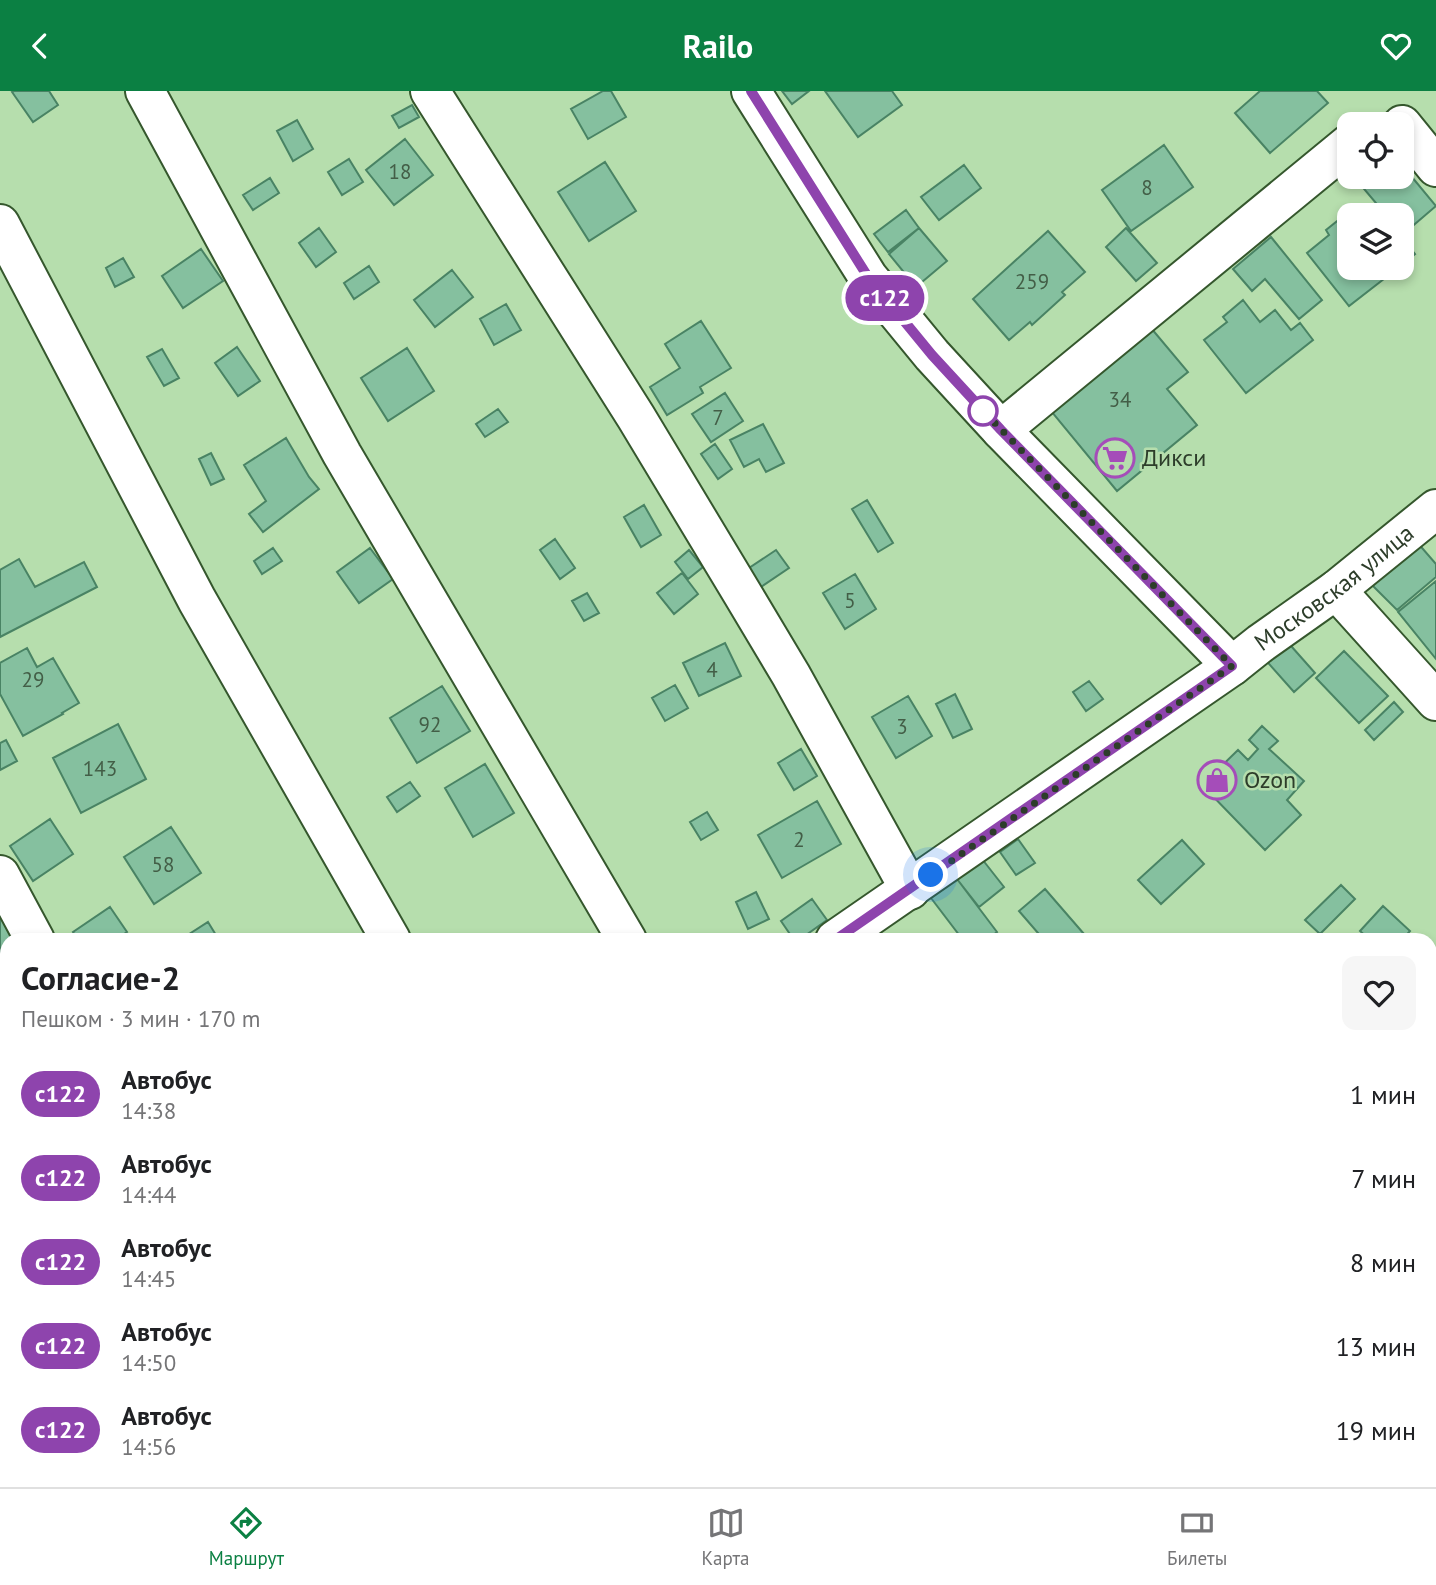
<!DOCTYPE html>
<html lang="ru">
<head>
<meta charset="utf-8">
<style>
  body { margin:0; font-family:"PT Sans",sans-serif; background:#f6f6f6; color:#202124; height:100vh; display:flex; flex-direction:column; font-size:26px; white-space:nowrap }
  * { box-sizing:border-box; margin:0 }
  p { font-size:23px; color:#757577 }
  .icon { flex:none; width:38px; height:38px; fill:none; stroke:currentColor; stroke-width:2; stroke-linecap:round; stroke-linejoin:round }
  .map { position:relative; flex:1; overflow:hidden }
  .sheet { position:absolute; left:0px; top:842px; width:1437px; height:555px; display:flex; flex-direction:column; background:#fff; border-radius:21px 21px 0 0; box-shadow:0 4px 10px #0003 }
  .sheet>* { flex:none }
  .badge { padding:0 14px; border-radius:23px; font-size:24px; line-height:46px }
  .fabs { position:absolute; left:1337px; top:21px; display:grid; gap:14px }
  .fabs a { display:grid; place-items:center; width:77px; height:77px; border-radius:14px; background:#fff; box-shadow:0 4px 10px #0003; font-size:35px }
  .you { position:absolute; width:35px; height:35px; margin:-18px; border:5px solid #fff; border-radius:50%; background:#1a73e8; box-shadow:0 0 0 10px #1a73e833 }
  .map>.badge { position:absolute; translate:-50% -50%; box-shadow:0 0 0 4px #fff }
  .round { display:grid; place-items:center; flex:none; width:74px; height:74px; border-radius:14px; background:#f6f6f6 }
  .headline { display:flex; align-items:center; justify-content:space-between; height:119px; padding:0 21px }
  h1 { font-size:33px; font-weight:700; line-height:52px }
  ul { padding:0; list-style:none }
  li { display:flex; align-items:center; gap:21px; height:84px; padding:0 21px }
  li div { flex:1 }
  li b { display:block; font-size:26px }
  li em { font-style:normal }
  li .badge { min-width:77px; font-weight:700; text-align:center }
  header { display:flex; justify-content:space-between; align-items:center; height:91px; padding:0 21px; background:#0b8043; color:#fff; font-size:32px; font-weight:700 }
  .tab-bar { display:flex; justify-content:space-around; align-items:center; height:98px; border-top:2px solid #e0e0e0; background:#fff; font-size:19px; color:#757577 }
  .tab-bar a { display:grid; justify-items:center; gap:4px }
  .tab-bar .on { color:#0b8043 }
  .map>svg:first-child { display:block }
  .water { fill:#7aa070 }
  .building { fill:#85c09f; stroke:#498364; stroke-width:2 }
  .lines { fill:none; stroke-linecap:round; stroke-linejoin:round }
  .minor-casing { stroke:#35572d; stroke-width:42 }
  .minor { stroke:#fff; stroke-width:38 }
  .line-casing { stroke:#fff; stroke-width:16 }
  .line { stroke:#8e44ad; stroke-width:10 }
  .walk { stroke:#2d3d2a; stroke-width:7; stroke-dasharray:0 12.6 }
  .stop-dot { fill:#fff; stroke:#8e44ad; stroke-width:3.5 }
  .labels { text-anchor:middle; stroke-width:5; stroke-linejoin:round; paint-order:stroke }
  .number-label { font-size:21px; fill:#435e47 }
  .poi-label { font-size:24px; fill:#2d3d2a; stroke:#b6dead; text-anchor:start }
  .street-label { font-size:24px; fill:#2d3d2a; stroke:#b6dead }
</style>
</head>
<body>
<header><svg class="icon" aria-label="back" viewBox="0 0 24 24"><path d="M15 5l-7 7 7 7"/></svg>Railo<svg class="icon" aria-label="heart" viewBox="0 0 24 24"><path d="M12 20l-8-8c-3-5 5-10 8-4 3-6 11-1 8 4z"/></svg></header>
<div class="map">
<svg width="1436" height="1396" viewBox="0 0 1436 1396">
  <rect width="100%" height="100%" fill="#b6dead"/>
  <path class="water" d="M1027 1390H1200L1195 1396H1013Z"/>
  <path class="building" d="M14 0H49L58 14 33 31 12 1Z
    M603 0H611L626 26 588 48 571 18Z
    M782 0H809L792 13Z
    M825 0H892L902 14 858 46Z
    M1260 0H1317L1328 12 1270 62 1235 22Z
    M412 14 419 26 399 37 392 25Z
    M297 29 313 58 293 70 277 40Z
    M405 48 433 84 394 114 366 79Z
    M1164 54 1193 96 1131 140 1102 99Z
    M349 68 363 91 342 104 328 81Z
    M605 71 636 120 589 150 558 101Z
    M964 74 981 97 939 129 921 106Z
    M1402 74 1436 115 1402 144V124H1386L1354 86H1402Z
    M270 87 279 102 253 119 243 104Z
    M906 119 919 137 888 161 874 143Z
    M1346 123 1349 127V177H1398L1349 215 1307 162 1329 144 1326 139Z
    M319 137 336 161 316 176 299 152Z
    M919 137 947 170 916 196 889 163Z
    M1126 137 1157 172 1136 190 1106 156Z
    M1048 140 1085 181 1062 201 1065 204 1032 234 1030 231 1009 249 973 208Z
    M1271 146 1322 209 1299 228 1265 188 1252 200 1233 178Z
    M1402 146 1415 163 1402 174Z
    M201 158 223 190 183 217 162 185Z
    M123 167 134 186 115 196 106 177Z
    M369 175 379 191 354 208 344 192Z
    M452 179 473 206 435 236 414 209Z
    M1243 209 1260 231 1275 219 1291 239 1300 232 1313 249 1246 302 1204 249 1227 231 1223 226Z
    M506 213 521 239 494 254 480 228Z
    M701 230 731 277 700 296 703 302 667 324 650 296 680 277 665 253Z
    M1151 237 1188 281 1167 298 1197 334 1117 400 1051 320Z
    M237 256 260 290 238 305 215 272Z
    M407 257 434 300 388 330 361 287Z
    M162 258 179 287 164 295 147 266Z
    M725 302 743 330 711 351 692 323Z
    M498 318 508 331 485 346 476 333Z
    M763 333 784 372 766 381 759 368 744 376 730 349Z
    M286 347 309 386 319 398 263 441 249 423 266 410 244 374Z
    M715 353 732 378 718 388 701 363Z
    M211 362 224 388 211 394 199 368Z
    M867 409 893 452 878 461 852 418Z
    M644 414 661 444 641 456 624 426Z
    M555 448 575 477 560 488 540 459Z
    M1416 450 1436 473V486L1397 519 1366 488Z
    M273 457 282 470 262 483 254 470Z
    M370 457 393 488 359 512 337 481Z
    M689 459 703 476 688 488 675 471Z
    M776 459 789 477 758 498 746 479Z
    M19 468 35 496 84 471 97 496 0 546V479Z
    M682 482 698 503 674 523 657 502Z
    M855 483 876 518 845 538 823 502Z
    M1436 490V568L1398 521Z
    M587 502 599 522 584 530 572 510Z
    M1284 547 1315 582 1294 601 1263 566Z
    M725 552 741 585 699 605 683 572Z
    M27 557 37 576 53 567 79 612 62 622 63 623 23 645 0 603V572Z
    M1344 560 1388 605 1359 632 1316 587Z
    M1089 590 1103 608 1086 620 1073 601Z
    M675 594 688 617 665 630 652 607Z
    M442 595 470 640 417 672 390 627Z
    M955 603 972 638 953 647 936 613Z
    M908 605 932 645 896 667 872 626Z
    M1394 611 1403 621 1374 649 1365 639Z
    M118 633 146 688 81 722 53 667Z
    M1262 635 1278 650 1269 658 1304 690 1287 709 1301 724 1265 759 1202 694 1238 659 1248 669 1258 658 1249 649Z
    M6 649 17 670 0 679V652Z
    M801 658 817 685 794 699 778 672Z
    M485 673 514 722 473 746 445 697Z
    M410 691 420 705 397 721 387 706Z
    M817 710 841 753 782 787 758 744Z
    M707 721 718 739 701 749 690 731Z
    M50 728 73 763 33 790 10 755Z
    M171 736 201 782 154 813 124 766Z
    M1018 748 1035 772 1016 784 1000 761Z
    M1182 749 1204 773 1161 813 1138 789Z
    M982 768 1004 796 979 816 957 788Z
    M957 788 997 841 987 849H963L931 807Z
    M1341 794 1355 808 1320 843 1305 829Z
    M1045 798 1084 843 1077 849H1044L1019 820Z
    M756 801 769 828 748 838 736 811Z
    M812 808 827 829 799 849H794L781 830Z
    M0 814 22 849H7V891L0 896Z
    M1383 815 1410 840 1402 849H1370L1360 840Z
    M110 816 127 841 115 849H78L73 841Z
    M208 831 219 849H180Z
    M7 1254V1347L0 1351V1258Z
    M1430 1366 1436 1370V1396H1423L1415 1390H1430Z
    M644 1390H656L659 1396H629Z
    M791 1390H822L827 1396H795Z
    M841 1390H853L858 1396H832Z"/>
  <g class="lines">
    <g class="minor-casing">
      <g id="minor">
        <path d="M145 0 342 363 627 849"/>
        <path d="M430 0 636 326 742 502 791 584 910 799"/>
        <path d="M751 0 868 186 932 264 1001 339 1232 575"/>
        <path d="M1402 34 1436 76"/>
        <path d="M0 133 197 509 391 849"/>
        <path d="M1001 339 1349 53"/>
        <path d="M1336 499 1436 610"/>
        <path d="M0 784 35 849"/>
        <path id="s1" d="M835 849 1232 575 1261 552 1336 499 1436 418"/>
        <path d="M1430 1029 1436 1023"/>
        <path d="M0 1183 7 1179"/>
        <path d="M1430 1301 1436 1295"/>
        <path d="M86 1396 95 1390"/>
        <path d="M945 1396 953 1390"/>
        <path d="M1323 1396 1328 1390"/>
      </g>
    </g>
    <use href="#minor" class="minor"/>
  </g>
  <g class="lines">
    <g class="line-casing">
      <path id="line" d="M751 0 868 186 932 264 1001 339 1232 575 835 849"/>
    </g>
    <use href="#line" class="line"/>
    <path class="walk" d="M931 784 1232 575 983 320"/>
  </g>
  <defs>
    <g id="supermarket-ring" transform="scale(2.0125)"><circle r="9.5" fill="#b6dead" stroke="#a54db9" stroke-width="1.5"/><path d="M-6-5.5h2.5l.6 2H6L4.5 2H-2.5L-4.4-4H-6ZM-1.5 3.2a1.3 1.3 0 1 0 .1 0ZM3 3.2a1.3 1.3 0 1 0 .1 0Z" fill="#a54db9"/></g>
    <g id="shop-ring" transform="scale(2.0125)"><circle r="9.5" fill="#b6dead" stroke="#a54db9" stroke-width="1.5"/><path d="M-5-2.5h2.3a2.7 3.5 0 0 1 5.4 0H5L5.5 6h-11ZM-1.5-2.5h3a1.5 2.3 0 0 0-3 0Z" fill="#a54db9"/></g>
  </defs>
  <g fill-rule="evenodd">
    <use href="#supermarket-ring" x="1115" y="367"/>
    <use href="#shop-ring" x="1217" y="689"/>
  </g>
  <circle class="stop-dot" cx="983" cy="320" r="14"/>
  <g class="labels">
    <g class="number-label">
      <text x="400" y="88">18</text>
      <text x="1147" y="104">8</text>
      <text x="1032" y="198">259</text>
      <text x="1120" y="316">34</text>
      <text x="718" y="334">7</text>
      <text x="850" y="517">5</text>
      <text x="712" y="586">4</text>
      <text x="33" y="596">29</text>
      <text x="430" y="641">92</text>
      <text x="902" y="643">3</text>
      <text x="100" y="685">143</text>
      <text x="799" y="756">2</text>
      <text x="163" y="781">58</text>
    </g>
    <g class="poi-label">
      <text x="1142" y="375">Дикси</text>
      <text x="1244" y="697">Ozon</text>
    </g>
    <g class="street-label">
      <text dy="8" stroke="none"><textPath href="#s1" startOffset="611">Московская улица</textPath></text>
    </g>
  </g>
</svg>
<div class="fabs">
<a><svg class="icon" aria-label="locate" viewBox="0 0 24 24"><circle cx="12" cy="12" r="6"/><path d="M12 2v4M12 18v4M2 12h4M18 12h4"/></svg></a>
<a><svg class="icon" aria-label="layers" viewBox="0 0 24 24"><path d="M12 4l9 5-9 5-9-5zM3 14l9 5 9-5"/></svg></a>
</div>
<div class="you" style="left:931px;top:784px"></div>
<b class="badge" style="left:885px;top:207px;background:#8e44ad;color:#fff">с122</b>
<section class="sheet">
<div class="headline"><div><h1>Согласие-2</h1><p>Пешком · 3 мин · 170 m</p></div><a class="round"><svg class="icon" aria-label="heart" viewBox="0 0 24 24"><path d="M12 20l-8-8c-3-5 5-10 8-4 3-6 11-1 8 4z"/></svg></a></div>
<ul>
<li><span class="badge" style="background:#8e44ad;color:#fff">с122</span><div><b>Автобус</b><p>14:38</p></div><em>1 мин</em></li>
<li><span class="badge" style="background:#8e44ad;color:#fff">с122</span><div><b>Автобус</b><p>14:44</p></div><em>7 мин</em></li>
<li><span class="badge" style="background:#8e44ad;color:#fff">с122</span><div><b>Автобус</b><p>14:45</p></div><em>8 мин</em></li>
<li><span class="badge" style="background:#8e44ad;color:#fff">с122</span><div><b>Автобус</b><p>14:50</p></div><em>13 мин</em></li>
<li><span class="badge" style="background:#8e44ad;color:#fff">с122</span><div><b>Автобус</b><p>14:56</p></div><em>19 мин</em></li>
</ul>
</section>
</div>
<nav class="tab-bar">
<a class="on"><svg class="icon" aria-label="directions" viewBox="0 0 24 24"><path d="M12 3l9 9-9 9-9-9zM9 14v-3h6M13 9l2 2-2 2"/></svg>Маршрут</a>
<a><svg class="icon" aria-label="map" viewBox="0 0 24 24"><path d="M3 6l6-2 6 2 6-2v14l-6 2-6-2-6 2zM9 4v14M15 6v14"/></svg>Карта</a>
<a><svg class="icon" aria-label="tickets" viewBox="0 0 24 24"><path d="M3 7h18v10H3zM15 7v10"/></svg>Билеты</a>
</nav>
</body>
</html>
